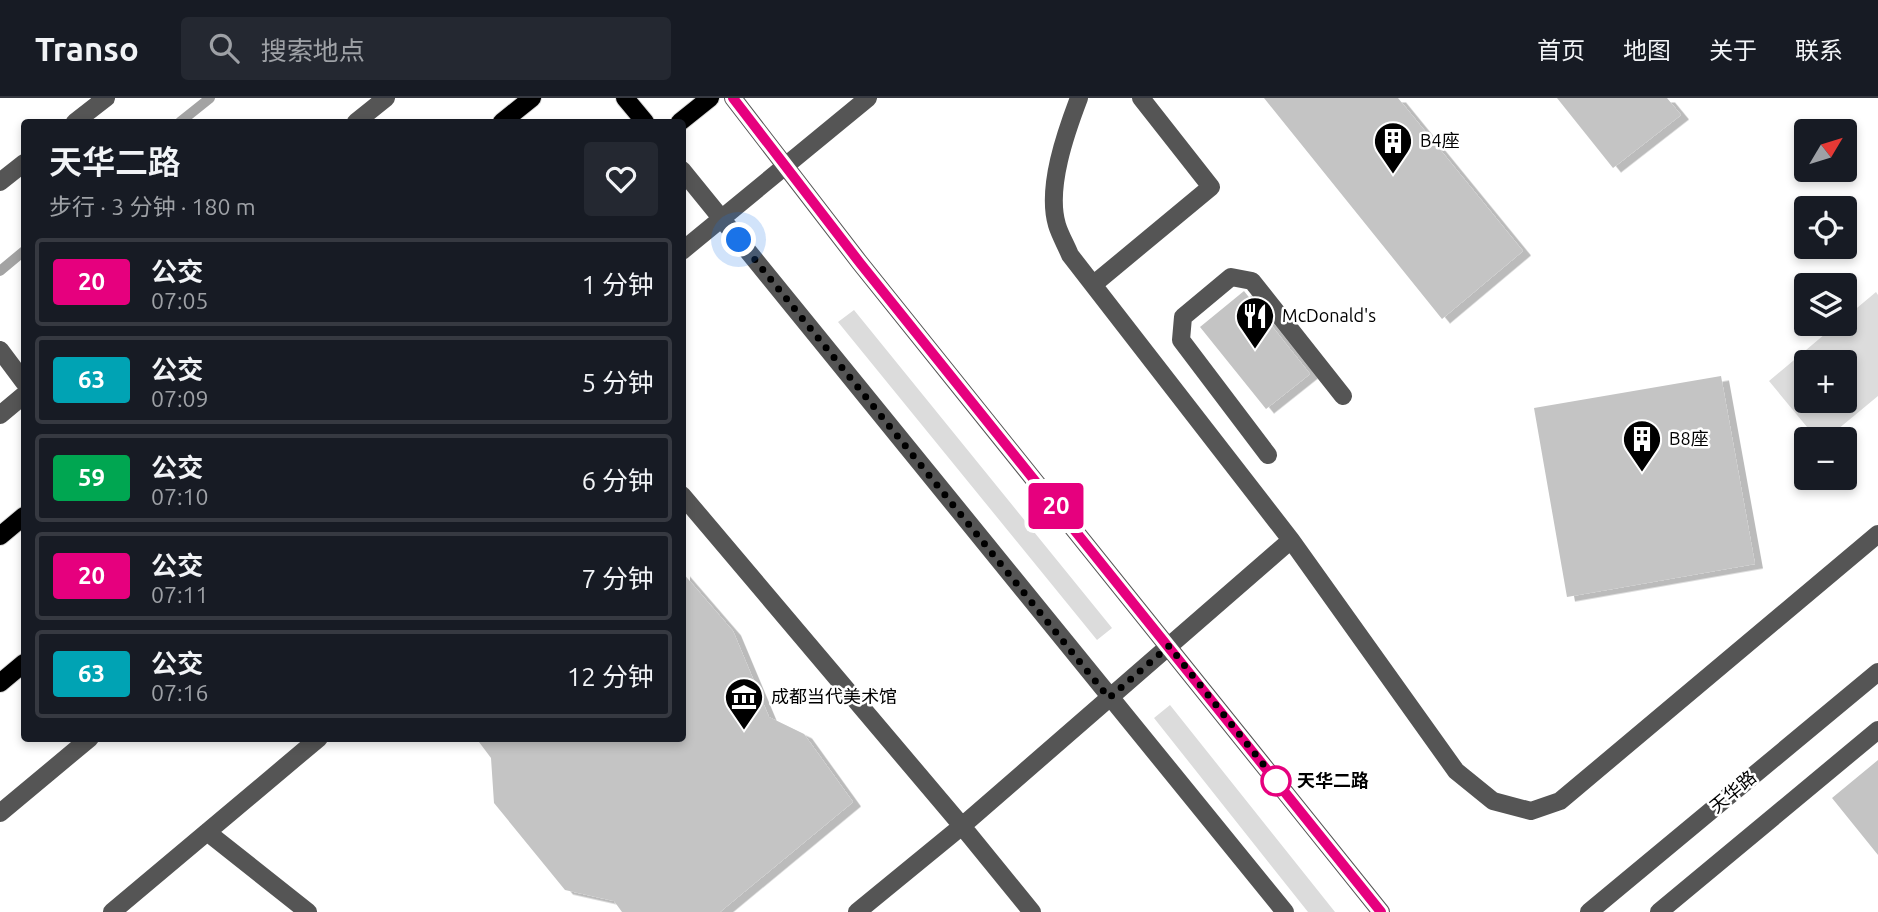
<!DOCTYPE html>
<html lang="zh">
<head>
<meta charset="utf-8">
<style>
  body { margin:0; font-family:Ubuntu,"Noto Sans SC",sans-serif; background:#242831; color:#f1f3f6; height:100vh; display:flex; flex-direction:column; font-size:26px; white-space:nowrap }
  * { box-sizing:border-box; margin:0 }
  p { font-size:23px; color:#9ea1a6 }
  .icon { flex:none; width:38px; height:38px; fill:none; stroke:currentColor; stroke-width:2; stroke-linecap:round; stroke-linejoin:round }
  .map { position:relative; flex:1; overflow:hidden }
  .side { position:absolute; left:21px; top:21px; width:665px; height:623px; display:flex; flex-direction:column; background:#171b24; border-radius:7px; box-shadow:0 4px 10px #0003 }
  .side>* { flex:none }
  .badge { padding:0 14px; border-radius:5px; font-size:24px; line-height:46px }
  .needle { width:46px; rotate:52deg }
  .controls { position:absolute; left:1794px; top:21px; display:grid; gap:14px }
  .controls a { display:grid; place-items:center; width:63px; height:63px; border-radius:7px; background:#171b24; box-shadow:0 4px 10px #0003; font-size:35px }
  .you { position:absolute; width:35px; height:35px; margin:-18px; border:5px solid #fff; border-radius:50%; background:#1a73e8; box-shadow:0 0 0 10px #1a73e833 }
  .map>.badge { position:absolute; translate:-50% -50%; box-shadow:0 0 0 4px #fff }
  .round { display:grid; place-items:center; flex:none; width:74px; height:74px; border-radius:7px; background:#242831 }
  .headline { display:flex; align-items:center; justify-content:space-between; height:119px; padding:0 28px }
  h1 { font-size:33px; font-weight:600; line-height:52px }
  ul { padding:0; list-style:none }
  li { display:flex; align-items:center; gap:21px; height:88px; margin:0 14px 10px; padding:0 14px; border:4px solid #363941; border-radius:7px }
  li div { flex:1 }
  li b { display:block; font-size:26px }
  li em { font-style:normal }
  li .badge { min-width:77px; font-weight:700; text-align:center }
  header { display:flex; align-items:center; gap:42px; box-sizing:border-box; height:98px; padding:0 35px; background:#171b24; border-bottom:2px solid #363941 }
  header strong { font-size:33px }
  nav { display:flex; gap:38px; margin-inline-start:auto; font-size:24px }
  .search { width:490px; height:63px; background:#242831; display:flex; align-items:center; gap:18px; box-sizing:border-box; padding:0 24px; border-radius:7px; color:#9ea1a6; font-size:26px }
  .map>svg:first-child { display:block }
  .garden { fill:#dcdcdc; fill-rule:evenodd }
  .lines { fill:none; stroke-linecap:round; stroke-linejoin:round }
  .stream { stroke:#a3a3a3; stroke-width:10 }
  .building { fill:#c4c4c4; filter:url(#shadow) }
  .major-casing { stroke:#dbdbdb; stroke-width:20 }
  .minor { stroke:#555; stroke-width:18 }
  .major { stroke:#000; stroke-width:18 }
  .line-casing { stroke:#fff; stroke-width:16 }
  .line { stroke:#e6007e; stroke-width:10 }
  .walk { stroke:#000; stroke-width:7; stroke-dasharray:0 12.6 }
  .stop-dot { fill:#fff; stroke:#e6007e; stroke-width:3.5 }
  .labels { text-anchor:middle; stroke-width:5; stroke-linejoin:round; paint-order:stroke }
  .poi-label { font-size:18px; fill:#000; stroke:#fff; text-anchor:start }
  .stop-label { font-size:18px; font-weight:bold; fill:#000; stroke:#fff; text-anchor:start }
  .street-label { font-size:18px; fill:#000; stroke:#fff }
</style>
</head>
<body>
<header>
<strong>Transo</strong>
<div class="search"><svg class="icon" aria-label="search" viewBox="0 0 24 24"><circle cx="10" cy="10" r="6"/><path d="M15 15l6 6"/></svg>搜索地点</div>
<nav><a>首页</a><a>地图</a><a>关于</a><a>联系</a></nav>
</header>
<div class="map">
<svg width="1878" height="814" viewBox="0 0 1878 814">
  <defs>
    <filter id="shadow"><feDropShadow dx="8" dy="4.5" stdDeviation="0" flood-color="#0004"/></filter>
  </defs>
  <rect width="100%" height="100%" fill="#fff"/>
  <path class="garden" d="M1876 194 1878 197V298L1826 341H1817L1769 283 1837 226H1844L1845 220ZM1806 264H1844V303H1806Z
    M854 212 1112 530 1097 542 838 224Z
    M1170 607 1335 814H1308L1154 620Z"/>
  <g class="lines">
    <path class="stream" d="M180 24 210 0
      M0 173 24 153"/>
  </g>
  <path class="building" d="M1264 0H1398L1523 153 1442 221Z
    M1557 0H1667L1681 17 1613 70Z
    M1244 193 1310 276 1266 311 1200 229Z
    M1721 278 1755 466 1567 499 1534 310Z
    M682 474 733 533 769 619 804 636 853 704 720 814H622L614 803 565 792 494 705 491 660 476 640H682Z
    M1878 662V757L1832 700Z"/>
  <g class="lines">
    <g class="major-casing">
      <path id="major" d="M625 0 645 24
        M502 24 532 0
        M680 24 710 0
        M0 438 24 418
        M0 585 24 565"/>
    </g>
    <path class="minor" d="M733 0 860 165 1381 814
      M1079 0C1066 34 1046 90 1057 127 1060 137 1066 147 1070 157L1291 442 1456 673 1493 703 1531 713 1560 703 1878 436
      M75 24 106 0
      M356 24 386 0
      M682 72 1285 814
      M0 84 24 65
      M682 153 868 0
      M1094 186 1211 89 1141 0
      M0 252 24 284
      M0 317 24 297
      M1268 357 1181 242 1183 219 1231 179 1252 183 1343 298
      M682 397 962 728 857 814
      M0 715 90 640
      M207 734 308 814
      M112 814 319 640
      M1032 814 962 728 1291 442
      M1589 814 1878 574
      M1659 814 1878 632"/>
    <use href="#major" class="major"/>
  </g>
  <g class="lines">
    <g class="line-casing">
      <path id="line" d="M733 0 860 165 1381 814"/>
    </g>
    <use href="#line" class="line"/>
    <path class="walk" d="M739 142 1109 600 1169 548 1283 691 1276 683"/>
  </g>
  <defs>
    <g id="building-pin" transform="scale(2.0125)"><path d="M0 17L-7.5 6A9.5 9.5 0 1 1 7.5 6Z" fill="#000" stroke="#fff"/><path d="M-4-6H4V6H1V3H-1V6H-4ZM-2.5-4.3h1.7v1.8h-1.7ZM.8-4.3h1.7v1.8H.8ZM-2.5-1h1.7V.8h-1.7ZM.8-1h1.7V.8H.8Z" fill="#fff"/></g>
    <g id="restaurant-pin" transform="scale(2.0125)"><path d="M0 17L-7.5 6A9.5 9.5 0 1 1 7.5 6Z" fill="#000" stroke="#fff"/><path d="M-5-6h1v4h1v-4h1v4h1v-4h1v5L-1.5 .5V6h-2V.5L-5-1ZM5-6V6H3V1.5H1.5Q1.5-4 5-6Z" fill="#fff"/></g>
    <g id="museum-pin" transform="scale(2.0125)"><path d="M0 17L-7.5 6A9.5 9.5 0 1 1 7.5 6Z" fill="#000" stroke="#fff"/><path d="M0-6L6-3V-2H-6V-3ZM-5-1h2V3h-2ZM-1-1h2V3h-2ZM3-1h2V3H3ZM-6 4H6V6H-6Z" fill="#fff"/></g>
  </defs>
  <g fill-rule="evenodd">
    <use href="#building-pin" x="1393" y="43"/>
    <use href="#restaurant-pin" x="1255" y="218"/>
    <use href="#building-pin" x="1642" y="341"/>
    <use href="#museum-pin" x="744" y="599"/>
  </g>
  <circle class="stop-dot" cx="1276" cy="683" r="14"/>
  <g class="labels">
    <g class="poi-label">
      <text x="1420" y="49">B4座</text>
      <text x="1282" y="224">McDonald's</text>
      <text x="1669" y="347">B8座</text>
      <text x="771" y="605">成都当代美术馆</text>
    </g>
    <g class="stop-label">
      <text x="1297" y="689">天华二路</text>
    </g>
    <g class="street-label">
      <text transform="translate(1733 694) rotate(-40)" y="6">天华路</text>
    </g>
  </g>
</svg>
<div class="controls">
<a><svg class="needle" viewBox="-14 -14 28 28"><path d="M0-13l5 13h-10z" fill="#e53935"/><path d="M0 13l5-13h-10z" fill="#9ea1a6"/></svg></a>
<a><svg class="icon" aria-label="locate" viewBox="0 0 24 24"><circle cx="12" cy="12" r="6"/><path d="M12 2v4M12 18v4M2 12h4M18 12h4"/></svg></a>
<a><svg class="icon" aria-label="layers" viewBox="0 0 24 24"><path d="M12 4l9 5-9 5-9-5zM3 14l9 5 9-5"/></svg></a>
<a>+</a>
<a>−</a>
</div>
<div class="you" style="left:739px;top:142px"></div>
<b class="badge" style="left:1056px;top:408px;background:#e6007e;color:#fff">20</b>
<section class="side">
<div class="headline"><div><h1>天华二路</h1><p>步行 · 3 分钟 · 180 m</p></div><a class="round"><svg class="icon" aria-label="heart" viewBox="0 0 24 24"><path d="M12 20l-8-8c-3-5 5-10 8-4 3-6 11-1 8 4z"/></svg></a></div>
<ul>
<li><span class="badge" style="background:#e6007e;color:#fff">20</span><div><b>公交</b><p>07:05</p></div><em>1 分钟</em></li>
<li><span class="badge" style="background:#00a3b4;color:#fff">63</span><div><b>公交</b><p>07:09</p></div><em>5 分钟</em></li>
<li><span class="badge" style="background:#00a651;color:#fff">59</span><div><b>公交</b><p>07:10</p></div><em>6 分钟</em></li>
<li><span class="badge" style="background:#e6007e;color:#fff">20</span><div><b>公交</b><p>07:11</p></div><em>7 分钟</em></li>
<li><span class="badge" style="background:#00a3b4;color:#fff">63</span><div><b>公交</b><p>07:16</p></div><em>12 分钟</em></li>
</ul>
</section>
</div>
</body>
</html>
